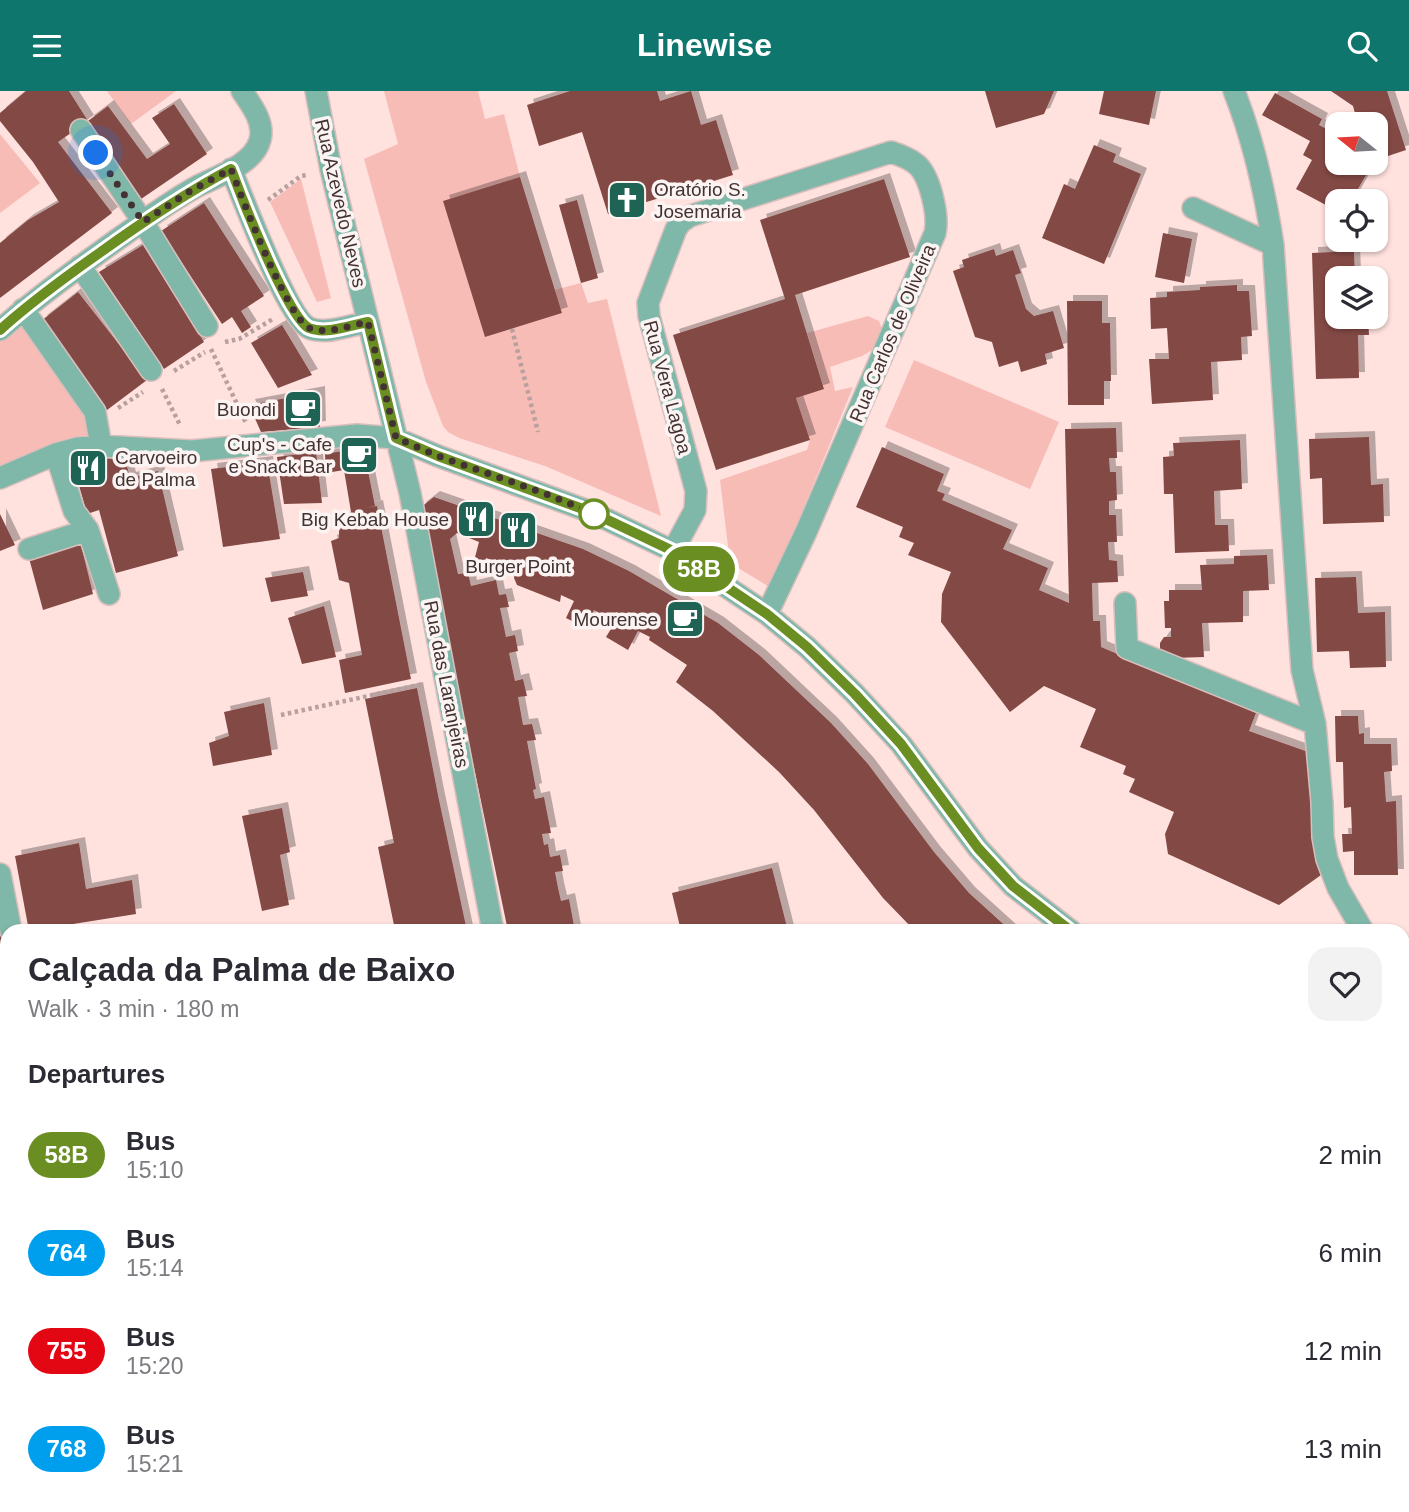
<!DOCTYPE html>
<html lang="en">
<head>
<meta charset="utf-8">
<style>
  body { margin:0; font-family:Helvetica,sans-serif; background:#f2f2f3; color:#2b2b33; height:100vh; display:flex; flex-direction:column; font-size:26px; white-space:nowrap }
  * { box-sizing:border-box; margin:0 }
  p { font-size:23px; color:#7c7c81 }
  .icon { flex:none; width:38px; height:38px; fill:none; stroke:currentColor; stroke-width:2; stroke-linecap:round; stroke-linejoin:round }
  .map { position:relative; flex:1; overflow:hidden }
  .drawer { position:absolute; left:0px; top:833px; width:1410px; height:588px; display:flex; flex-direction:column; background:#fff; border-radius:21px 21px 0 0; box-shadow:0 2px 5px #0004 }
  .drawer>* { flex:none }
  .badge { padding:0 14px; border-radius:23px; font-size:24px; line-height:46px }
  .needle { width:46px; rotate:288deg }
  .controls { position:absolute; left:1325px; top:21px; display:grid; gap:14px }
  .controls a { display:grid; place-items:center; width:63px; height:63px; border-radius:14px; background:#fff; box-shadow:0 2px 5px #0004; font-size:35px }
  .you { position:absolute; width:35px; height:35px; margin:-18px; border:5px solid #fff; border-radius:50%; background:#1a73e8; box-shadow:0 0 0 10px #1a73e833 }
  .map>.badge { position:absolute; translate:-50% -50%; box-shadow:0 0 0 4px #fff }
  h2 { padding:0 28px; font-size:26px; line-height:63px }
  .round { display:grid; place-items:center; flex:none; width:74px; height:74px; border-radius:21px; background:#f2f2f3 }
  .headline { display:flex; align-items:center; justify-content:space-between; height:119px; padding:0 28px }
  h1 { font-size:33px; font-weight:700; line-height:52px }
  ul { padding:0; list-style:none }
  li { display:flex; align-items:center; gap:21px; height:98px; padding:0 28px }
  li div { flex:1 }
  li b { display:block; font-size:26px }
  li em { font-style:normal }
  li .badge { min-width:77px; font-weight:700; text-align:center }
  header { display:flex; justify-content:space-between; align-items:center; height:91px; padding:0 28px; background:#0f766e; color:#fff; font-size:32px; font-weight:700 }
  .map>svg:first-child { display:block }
  .green { fill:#f8bcb7 }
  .building { fill:#834844; filter:url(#shadow) }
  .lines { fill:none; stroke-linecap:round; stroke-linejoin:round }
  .minor-casing { stroke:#d9bebc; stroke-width:24 }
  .major-casing { stroke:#d9bebc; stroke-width:24 }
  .path { stroke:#b8a09e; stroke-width:4.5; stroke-dasharray:3.5 3.5; stroke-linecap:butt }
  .minor { stroke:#7fb8a9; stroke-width:21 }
  .major { stroke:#218874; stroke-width:21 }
  .line-casing { stroke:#fff; stroke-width:16 }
  .line { stroke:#6b8e23; stroke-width:10 }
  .walk { stroke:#423332; stroke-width:7; stroke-dasharray:0 12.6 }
  .stop-dot { fill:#fff; stroke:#6b8e23; stroke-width:3.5 }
  .labels { text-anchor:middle; stroke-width:7; stroke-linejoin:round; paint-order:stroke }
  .poi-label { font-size:19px; fill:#423332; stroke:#fcf4f3; text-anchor:end }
  .street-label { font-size:19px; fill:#423332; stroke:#fcf4f3 }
</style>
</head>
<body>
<header><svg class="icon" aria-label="menu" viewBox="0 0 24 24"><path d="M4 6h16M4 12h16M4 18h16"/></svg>Linewise<svg class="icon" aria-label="search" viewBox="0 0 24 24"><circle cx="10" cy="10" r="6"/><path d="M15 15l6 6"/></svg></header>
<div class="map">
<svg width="1409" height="1421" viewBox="0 0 1409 1421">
  <defs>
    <filter id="shadow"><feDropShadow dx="6" dy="-6" stdDeviation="0" flood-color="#0004"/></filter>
  </defs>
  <rect width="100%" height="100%" fill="#ffe1de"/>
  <path class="green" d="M107 0H176L131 33Z
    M384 0H478L485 28 504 23 520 86 485 246 562 222 554 199 581 192 588 212 607 208 661 425 545 375 459 347 448 341 443 335 426 291 364 68 398 53Z
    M0 43 40 92 0 122Z
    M301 88 331 207 317 211 270 111Z
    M23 218 101 355 0 387V239Z
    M868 225 879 230 882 238 874 258 862 265 830 276 835 300 853 296 771 497 730 472 720 389 807 359 810 349 796 307 824 297 807 242Z
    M914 269 1059 331 1030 398 885 336Z
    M7 1090V1173L0 1175V1092Z
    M1409 1192V1421H678L680 1414H1404V1195Z
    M97 1414H548L579 1421H62Z"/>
  <path class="building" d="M26 0H69L88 30 108 15 147 68 170 53 152 27 174 13 207 63 141 108 88 30 58 51 112 122 0 207V152L28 129 59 111 33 71 0 30V22Z
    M570 0H657L660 10 691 0 701 34 716 29 733 84 608 123 582 41 539 55 527 14Z
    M985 0H1054L1044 23 996 37Z
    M1104 0H1156L1149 34 1099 23Z
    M1331 0H1387L1406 59 1376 69V33H1358L1353 15Z
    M1275 2 1322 28 1319 34 1337 44V72H1373L1351 110H1337V120L1296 98 1312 69 1303 64 1310 50 1262 24Z
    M1094 54 1116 63 1113 71 1141 83 1104 173 1042 147 1064 93 1075 98Z
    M520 86 562 222 485 246 443 110Z
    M884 88 910 166 795 204 824 298 796 307 810 349 716 379 673 244 785 208 760 129Z
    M577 109 598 187 581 192 559 114Z
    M204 112 264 205 241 220 251 236 242 242 232 226 222 233 161 140Z
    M1163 142 1192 148 1184 192 1155 186Z
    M143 154 204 251 164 278 99 181Z
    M994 158 996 165 1013 159 1021 182 1015 184 1026 218 1034 225 1053 220 1064 257 1045 263 1047 273 1021 281 1018 270 999 276 992 251 975 246 953 180 964 176 962 169Z
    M1354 160 1355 187H1337V226H1364V228H1368L1369 244H1358L1359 287 1316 288 1312 162Z
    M1237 194V200H1249L1252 245 1241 246 1242 269 1211 271 1213 309 1152 313 1149 268H1169L1167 237 1151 238 1150 207 1167 206V201L1200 199V196Z
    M78 201 147 289 107 319 41 230Z
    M1067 210H1102V232H1110L1111 290H1104V314H1068Z
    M282 234 312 284 278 297 251 252Z
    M319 301 320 336 261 341 249 314Z
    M1116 337 1117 367H1109L1110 381H1116L1117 409 1109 410V424H1116L1117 451H1108L1109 469 1117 470 1118 491 1092 492 1093 530H1100L1101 556 1256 622 1249 640 1311 662 1312 731 1315 758 1321 784 1279 814 1168 763 1165 743 1174 721 1129 701 1135 688 1123 683 1126 675 1080 656 1096 618 1044 595 1010 621 941 531 942 503 951 481 908 464 914 452 899 446 903 436 856 416 882 356 944 383 937 400 945 403 942 409 1012 439 1003 458 1048 477 1039 499 1069 512 1065 338Z
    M1369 346 1371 394 1383 393 1384 431 1323 433 1322 387 1310 388 1309 348Z
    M1240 349 1242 398 1214 400 1215 434H1228L1229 460 1175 462 1173 403H1164L1163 366 1174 365 1173 352Z
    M354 358 365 365 375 415 365 417 377 415 411 588 345 602 339 569 362 564 349 492 339 489 331 450 339 447V440L351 421 344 379 326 382 325 363Z
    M316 361 322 412 284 413 277 366Z
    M88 367 125 368 130 387 158 380 178 465 116 482 99 419 87 423 73 373Z
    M267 371 280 448 223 456 211 378Z
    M434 406 583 458 629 480 718 532 759 564 831 632 868 673 934 761 969 802 1011 840H915L883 807 814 719 779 681 713 620 676 591 687 574 649 549 650 546 638 540 628 559 606 546 617 528 608 523 607 526 594 519 586 537 566 527 574 510 561 504 560 511 517 494 514 487 516 478 486 467 485 473 474 470 479 451 457 442 450 448 458 483 468 482 471 495 496 489 499 504 506 503 509 516 500 517 506 546 515 544 518 560 509 562 515 590 523 588 527 605 518 606 523 634 532 633 536 649 527 650 536 698 533 699 535 708 544 706 551 742 542 743 544 754 548 753 550 766 560 764 563 780 555 781 558 797 561 810 569 808 575 840H508L420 417Z
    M0 423 15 454 0 460Z
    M80 450 93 503 43 519 29 467Z
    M1267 464 1269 499 1243 500V531L1202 532 1204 566 1173 567 1160 560V552L1164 546H1171V537H1165L1164 510H1169V499H1202L1200 474 1234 473V465Z
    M303 481 308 505 271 511 265 487Z
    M1356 486 1358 522 1385 521 1386 576 1350 577 1349 560 1317 561 1315 487Z
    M324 515 336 566 302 573 288 527Z
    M417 597 439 709 467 840H419L418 834 395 839 378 756 394 752 365 608Z
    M264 612 272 664 213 675 209 652 229 645 224 621Z
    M1335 625H1358L1359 643 1364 642V653H1391L1392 680 1384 681 1386 711 1396 710 1398 784H1354V760L1343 761 1342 743H1352L1351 716 1344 717 1343 671H1336Z
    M282 717 290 761 280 764 289 814 262 820 242 725Z
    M79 752 86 798 132 789 136 823 29 840 15 765Z
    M772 777 788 840H681L672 802Z
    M0 837 7 849V900L0 901Z
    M0 1000 5 1002 7 1012V1072L0 1073Z
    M1409 1086V1188L1404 1191V1089Z
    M7 1178V1244H6L0 1216V1179Z
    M7 1248V1311L0 1312V1249Z
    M1033 1414H1077L1080 1421H1036Z
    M1189 1414H1219L1222 1421H1172Z"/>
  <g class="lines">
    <g class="minor-casing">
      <path id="minor" d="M316 0 331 79 410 402 493 840
        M1234 0C1254 50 1265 101 1273 154L1302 579 1315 633 1322 711 1323 746 1327 768 1338 797 1363 840
        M81 39 143 131 207 235
        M231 78C242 105 288 227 309 237 326 244 351 234 368 231
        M1193 117 1273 154
        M80 175 151 279
        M23 218 95 321 101 355
        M0 239C37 206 78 177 118 148 144 130 170 110 198 95 218 85 254 73 260 49 265 31 251 14 242 0
        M56 363 74 420 88 439
        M0 387 56 363 78 357 101 355 192 360 357 344 395 347 438 365 591 421 673 460 767 523 807 556 855 603 901 653 978 757 1013 795 1071 840
        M29 458 88 439 109 503
        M673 460 695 419 696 400 649 225 648 212 676 138 681 131 690 125 891 61C900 64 909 67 916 73 930 84 939 125 935 142L806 441 767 523
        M1125 512 1127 557 1315 633
        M0 783 11 840
        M0 957 7 959
        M1404 971 1409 972
        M1404 1012 1409 1017
        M0 1345 7 1344
        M371 1414 413 1421
        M891 1414H895
        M946 1414 951 1421"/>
    </g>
    <g class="major-casing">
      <path id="major" d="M1404 1044 1409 1041
        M0 1397 7 1395"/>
    </g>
    <path class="path" d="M268 109 301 85 307 84
      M512 238 538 341
      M225 251 239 248 273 228
      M211 258 246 332
      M174 280 205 261
      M162 298 180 334
      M118 317 143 301
      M281 624 423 593
      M1408 1206 1409 1208
      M1404 1277 1409 1291
      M1404 1313 1409 1327
      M1331 1414 1334 1421
      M824 1421 827 1414
      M1120 1421 1134 1414"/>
    <use href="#minor" class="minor"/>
    <use href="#major" class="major"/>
  </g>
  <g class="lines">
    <g class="line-casing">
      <path id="line" d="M0 239C31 211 64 187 98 163 141 132 184 103 231 78 241 105 288 227 309 237 326 244 351 234 368 231L396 347 438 365 591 421 673 460 767 523 807 556 855 603 901 653 978 757 1013 795 1071 840"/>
    </g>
    <use href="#line" class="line"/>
    <path class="walk" d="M96 62 143 131 192 99 231 78C241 105 288 227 309 237 326 244 351 234 368 231L396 347 438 365 549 404 594 423"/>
  </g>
  <defs>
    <g id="church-square" transform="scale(2.0125)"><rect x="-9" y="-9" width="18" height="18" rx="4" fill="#1e6354" stroke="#fcf4f3"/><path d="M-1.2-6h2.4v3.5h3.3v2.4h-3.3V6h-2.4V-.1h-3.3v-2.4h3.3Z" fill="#fff"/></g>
    <g id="cafe-square" transform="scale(2.0125)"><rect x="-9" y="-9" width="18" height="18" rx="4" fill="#1e6354" stroke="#fcf4f3"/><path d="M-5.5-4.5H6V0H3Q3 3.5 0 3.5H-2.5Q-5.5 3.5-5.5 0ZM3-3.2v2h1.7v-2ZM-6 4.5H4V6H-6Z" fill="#fff"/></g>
    <g id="restaurant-square" transform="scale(2.0125)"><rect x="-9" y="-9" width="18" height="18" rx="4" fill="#1e6354" stroke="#fcf4f3"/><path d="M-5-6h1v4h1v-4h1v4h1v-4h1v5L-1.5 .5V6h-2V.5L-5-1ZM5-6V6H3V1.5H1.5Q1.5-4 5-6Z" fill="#fff"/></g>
  </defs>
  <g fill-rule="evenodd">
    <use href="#church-square" x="627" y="109"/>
    <use href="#cafe-square" x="303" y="318"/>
    <use href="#cafe-square" x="359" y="364"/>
    <use href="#restaurant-square" x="88" y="377"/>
    <use href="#restaurant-square" x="476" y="428"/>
    <use href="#restaurant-square" x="518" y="439"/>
    <use href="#cafe-square" x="685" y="528"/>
  </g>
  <circle class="stop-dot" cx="594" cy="423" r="14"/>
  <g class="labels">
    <g class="poi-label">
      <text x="654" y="105" text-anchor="start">Oratório S.<tspan x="654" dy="22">Josemaria</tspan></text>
      <text x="276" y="325">Buondi</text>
      <text x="332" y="360">Cup's - Cafe<tspan x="332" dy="22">e Snack Bar</tspan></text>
      <text x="115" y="373" text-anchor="start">Carvoeiro<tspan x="115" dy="22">de Palma</tspan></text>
      <text x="449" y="435">Big Kebab House</text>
      <text x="518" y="482" text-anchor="middle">Burger Point</text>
      <text x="658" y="535">Mourense</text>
    </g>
    <g class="street-label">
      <text transform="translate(341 112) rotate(77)" y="7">Rua Azevedo Neves</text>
      <text transform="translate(892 242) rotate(-67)" y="7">Rua Carlos de Oliveira</text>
      <text transform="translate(668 296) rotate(75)" y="7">Rua Vera Lagoa</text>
      <text transform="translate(447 593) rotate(79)" y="7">Rua das Laranjeiras</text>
    </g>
  </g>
</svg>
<div class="controls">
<a><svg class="needle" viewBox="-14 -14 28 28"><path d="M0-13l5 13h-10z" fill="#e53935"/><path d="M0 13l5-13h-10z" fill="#7c7c81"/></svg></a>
<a><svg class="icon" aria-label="locate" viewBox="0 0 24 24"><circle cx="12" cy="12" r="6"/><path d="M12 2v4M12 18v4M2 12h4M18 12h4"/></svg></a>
<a><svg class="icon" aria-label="layers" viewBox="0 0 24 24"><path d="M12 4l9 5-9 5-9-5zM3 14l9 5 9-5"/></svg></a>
</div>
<div class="you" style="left:96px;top:62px"></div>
<b class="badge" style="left:699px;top:478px;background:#6b8e23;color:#fff">58B</b>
<section class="drawer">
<div class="headline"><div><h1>Calçada da Palma de Baixo</h1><p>Walk · 3 min · 180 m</p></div><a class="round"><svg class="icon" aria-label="heart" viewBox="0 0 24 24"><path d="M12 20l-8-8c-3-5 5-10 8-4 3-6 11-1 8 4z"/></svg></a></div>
<h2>Departures</h2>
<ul>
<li><span class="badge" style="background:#6b8e23;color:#fff">58B</span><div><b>Bus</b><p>15:10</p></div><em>2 min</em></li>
<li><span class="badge" style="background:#009fee;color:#fff">764</span><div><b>Bus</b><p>15:14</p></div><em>6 min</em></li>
<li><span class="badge" style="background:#e30613;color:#fff">755</span><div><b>Bus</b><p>15:20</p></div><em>12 min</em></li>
<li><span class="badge" style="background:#009fee;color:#fff">768</span><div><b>Bus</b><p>15:21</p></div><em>13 min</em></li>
</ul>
</section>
</div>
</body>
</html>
